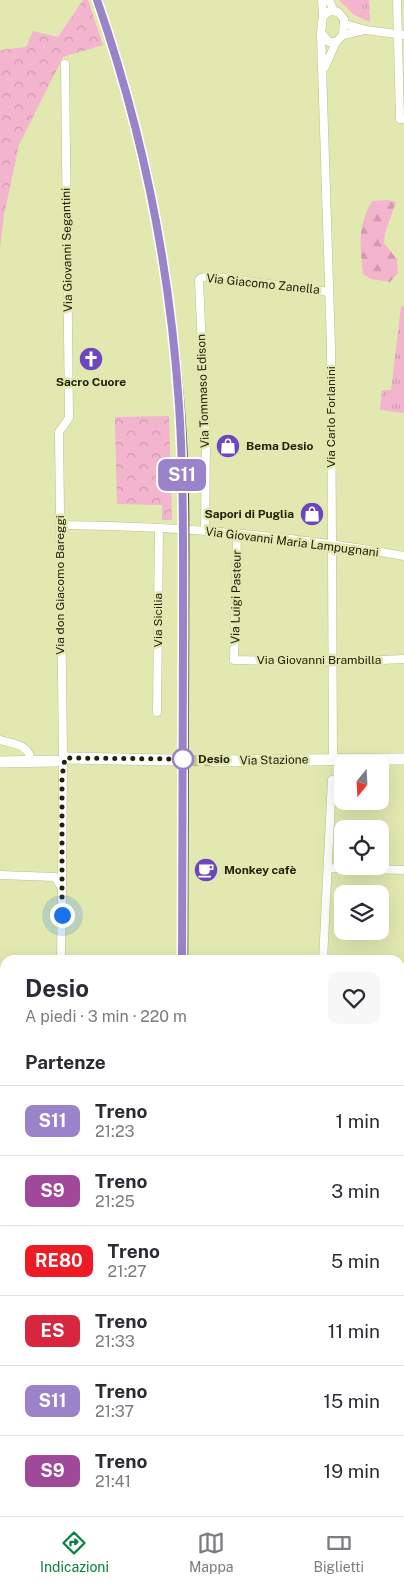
<!DOCTYPE html>
<html lang="it">
<head>
<meta charset="utf-8">
<style>
  body { margin:0; font-family:"Public Sans",sans-serif; background:#f7f7f7; color:#2b2b33; height:100vh; display:flex; flex-direction:column; font-size:19px; white-space:nowrap }
  * { box-sizing:border-box; margin:0 }
  p { font-size:16px; color:#7c7c81 }
  .icon { flex:none; width:28px; height:28px; fill:none; stroke:currentColor; stroke-width:2; stroke-linecap:round; stroke-linejoin:round }
  .map { position:relative; flex:1; overflow:hidden }
  .details { position:absolute; left:0px; top:955px; width:405px; height:561px; display:flex; flex-direction:column; background:#fff; border-radius:15px 15px 0 0; box-shadow:0 5px 20px #0002 }
  .details>* { flex:none }
  .badge { padding:0 10px; border-radius:8px; font-size:18px; line-height:32px }
  .needle { width:32px; rotate:198deg }
  .buttons { position:absolute; left:334px; top:755px; display:grid; gap:10px }
  .buttons a { display:grid; place-items:center; width:55px; height:55px; border-radius:10px; background:#fff; box-shadow:0 5px 20px #0002; font-size:25px }
  .you { position:absolute; width:25px; height:25px; margin:-12px; border:4px solid #fff; border-radius:50%; background:#1a73e8; box-shadow:0 0 0 8px #1a73e833 }
  .map>.badge { position:absolute; translate:-50% -50%; box-shadow:0 0 0 2px #fff }
  h2 { padding:0 25px; font-size:19px; line-height:45px }
  .round { display:grid; place-items:center; flex:none; width:52px; height:52px; border-radius:10px; background:#f7f7f7 }
  .overview { display:flex; align-items:center; justify-content:space-between; height:85px; padding:0 25px }
  h1 { font-size:24px; font-weight:700; line-height:38px }
  ul { padding:0; list-style:none }
  li { display:flex; align-items:center; gap:15px; height:70px; padding:0 25px; border-top:1px solid #e1e1e2 }
  li div { flex:1 }
  li b { display:block; font-size:19px }
  li em { font-style:normal }
  li .badge { min-width:55px; font-weight:700; text-align:center }
  .tabs { display:flex; justify-content:space-around; align-items:center; height:70px; border-top:1px solid #e1e1e2; background:#fff; font-size:14px; color:#7c7c81 }
  .tabs a { display:grid; justify-items:center; gap:2px }
  .tabs .selected { color:#0b8043 }
  .map>svg:first-child { display:block }
  .grass { fill:url(#grass-tufts) }
  .forest { fill:url(#forest-firs) }
  .park { fill:url(#park-crowns) }
  .lines { fill:none; stroke-linecap:round; stroke-linejoin:round }
  .secondary-tunnel { stroke:#bbc18f; stroke-width:11; stroke-dasharray:11 5.5; stroke-linecap:butt }
  .street-casing { stroke:#bbc28a; stroke-width:9 }
  .secondary-casing { stroke:#bbc28a; stroke-width:12 }
  .street { stroke:#fff; stroke-width:8 }
  .secondary { stroke:#fff; stroke-width:11 }
  .rail { stroke:#484b2d; stroke-width:2.5 }
  .line-casing { stroke:#fff; stroke-width:11 }
  .line { stroke:#9a83c9; stroke-width:8 }
  .walk { stroke:#20220b; stroke-width:5; stroke-dasharray:0 9 }
  .stop-dot { fill:#fff; stroke:#9a83c9; stroke-width:2.5 }
  .labels { text-anchor:middle; stroke-width:5; stroke-linejoin:round; paint-order:stroke }
  .street-label { font-size:12px; fill:#20220b; stroke:#e2e9b0 }
  .poi-label { font-size:12px; font-weight:bold; fill:#20220b; stroke:#e2e9b0; text-anchor:start }
  .stop-label { font-size:12px; font-weight:bold; fill:#20220b; stroke:#e2e9b0; text-anchor:start }
</style>
</head>
<body>
<div class="map">
<svg width="404" height="1516" viewBox="0 0 404 1516">
  <defs>
    <pattern id="grass-tufts" width="24" height="20" patternUnits="userSpaceOnUse" patternTransform="scale(1.25)"><rect width="24" height="20" fill="#f2b5cd"/><path d="M3 7l-1-3M5 7V3M7 7l1-3M15 17l-1-3M17 17v-4M19 17l1-3" fill="none" stroke="#cf9baf"/></pattern>
    <pattern id="forest-firs" width="22" height="20" patternUnits="userSpaceOnUse" patternTransform="scale(1.25)"><rect width="22" height="20" fill="#f2b5cd"/><path d="M5 1l3.5 6h-7zM16 11l3.5 6h-7z" fill="#cf9baf"/></pattern>
    <pattern id="park-crowns" width="20" height="18" patternUnits="userSpaceOnUse" patternTransform="scale(1.25)"><rect width="20" height="18" fill="#f2b5cd"/><path d="M2 6a3 3 0 1 1 6 0M12 15a3 3 0 1 1 6 0" fill="none" stroke="#cf9baf"/></pattern>
  </defs>
  <rect width="100%" height="100%" fill="#e2e9b0"/>
  <path class="grass" d="M339 0H369L370 22 354 15Z
    M401 306 404 307V413L380 410 382 390H391Z"/>
  <path class="forest" d="M388 200 396 202 385 233 384 243 397 259 398 273 390 282 371 279 363 274C360 245 357 227 372 201Z"/>
  <path class="park" d="M83 0H88L103 45 63 57 19 145 4 215 0 248V50L26 47 33 31 58 37Z
    M169 416 172 520H162V505L117 504 115 426V417Z"/>
  <g class="lines">
    <path class="secondary-tunnel" d="M171 760 214 761"/>
    <g class="street-casing">
      <path id="street" d="M322 0 323 16
        M329 0 334 11
        M397 0 400 119H404
        M330 11 338 12 344 19 343 35 336 42H329L321 33 323 16Z
        M345 24 366 30 404 35
        M321 35 331 347 333 760
        M343 35 364 30
        M325 67 336 42
        M60 525C175 526 291 535 404 556
        M205 531 206 444 199 280 201 278 208 276 329 292
        M237 533 234 660 335 662 404 659
        M157 712 159 528
        M0 740C13 744 32 745 30 762
        M63 755 59 432 69 418 65 64
        M329 868 404 870
        M0 875 55 877
        M55 877 62 888 61 960
        M62 888 63 763
        M323 960 332 780
        M400 975H404
        M0 977H5
        M0 1152 5 1151"/>
    </g>
    <g class="secondary-casing">
      <path id="secondary" d="M65 758 171 760
        M214 761 404 759
        M0 762 56 761"/>
    </g>
    <use href="#street" class="street"/>
    <use href="#secondary" class="secondary"/>
    <path class="rail" d="M101 0C146 129 172 264 183 400 190 479 188 559 188 638 187 746 187 853 187 960
      M186 1516V1511"/>
  </g>
  <g class="lines">
    <g class="line-casing">
      <path id="line" d="M97 0C142 129 170 268 179 405 184 481 183 557 183 634 183 742 182 851 182 960"/>
    </g>
    <use href="#line" class="line"/>
    <path class="walk" d="M62 915V777L65 758 183 759"/>
  </g>
  <defs>
    <g id="church-disc" transform="scale(1.25)"><circle r="9.5" fill="#6c46bf" stroke="#e2e9b0"/><path d="M-1.2-6h2.4v3.5h3.3v2.4h-3.3V6h-2.4V-.1h-3.3v-2.4h3.3Z" fill="#fff"/></g>
    <g id="shop-disc" transform="scale(1.25)"><circle r="9.5" fill="#6c46bf" stroke="#e2e9b0"/><path d="M-5-2.5h2.3a2.7 3.5 0 0 1 5.4 0H5L5.5 6h-11ZM-1.5-2.5h3a1.5 2.3 0 0 0-3 0Z" fill="#fff"/></g>
    <g id="cafe-disc" transform="scale(1.25)"><circle r="9.5" fill="#6c46bf" stroke="#e2e9b0"/><path d="M-5.5-4.5H6V0H3Q3 3.5 0 3.5H-2.5Q-5.5 3.5-5.5 0ZM3-3.2v2h1.7v-2ZM-6 4.5H4V6H-6Z" fill="#fff"/></g>
  </defs>
  <g fill-rule="evenodd">
    <use href="#church-disc" x="91" y="359"/>
    <use href="#shop-disc" x="228" y="446"/>
    <use href="#shop-disc" x="312" y="514"/>
    <use href="#cafe-disc" x="206" y="870"/>
  </g>
  <circle class="stop-dot" cx="183" cy="759" r="10"/>
  <g class="labels">
    <g class="street-label">
      <text transform="translate(67 250) rotate(-91)" y="4">Via Giovanni Segantini</text>
      <text transform="translate(263 284) rotate(6)" y="4">Via Giacomo Zanella</text>
      <text transform="translate(203 391) rotate(-92)" y="4">Via Tommaso Edison</text>
      <text transform="translate(331 417) rotate(-90)" y="4">Via Carlo Forlanini</text>
      <text transform="translate(292 542) rotate(7)" y="4">Via Giovanni Maria Lampugnani</text>
      <text transform="translate(60 585) rotate(-90)" y="4">Via don Giacomo Bareggi</text>
      <text transform="translate(236 597) rotate(-89)" y="4">Via Luigi Pasteur</text>
      <text transform="translate(158 620) rotate(-90)" y="4">Via Sicilia</text>
      <text x="319" y="664">Via Giovanni Brambilla</text>
      <text transform="translate(274 760) rotate(-1)" y="4">Via Stazione</text>
    </g>
    <g class="poi-label">
      <text x="91" y="386" text-anchor="middle">Sacro Cuore</text>
      <text x="246" y="450">Bema Desio</text>
      <text x="294" y="518" text-anchor="end">Sapori di Puglia</text>
      <text x="224" y="874">Monkey cafè</text>
    </g>
    <g class="stop-label">
      <text x="198" y="763">Desio</text>
    </g>
  </g>
</svg>
<div class="buttons">
<a><svg class="needle" viewBox="-14 -14 28 28"><path d="M0-13l5 13h-10z" fill="#e53935"/><path d="M0 13l5-13h-10z" fill="#7c7c81"/></svg></a>
<a><svg class="icon" aria-label="locate" viewBox="0 0 24 24"><circle cx="12" cy="12" r="6"/><path d="M12 2v4M12 18v4M2 12h4M18 12h4"/></svg></a>
<a><svg class="icon" aria-label="layers" viewBox="0 0 24 24"><path d="M12 4l9 5-9 5-9-5zM3 14l9 5 9-5"/></svg></a>
</div>
<div class="you" style="left:62px;top:915px"></div>
<b class="badge" style="left:182px;top:475px;background:#9a83c9;color:#fff">S11</b>
<section class="details">
<div class="overview"><div><h1>Desio</h1><p>A piedi · 3 min · 220 m</p></div><a class="round"><svg class="icon" aria-label="heart" viewBox="0 0 24 24"><path d="M12 20l-8-8c-3-5 5-10 8-4 3-6 11-1 8 4z"/></svg></a></div>
<h2>Partenze</h2>
<ul>
<li><span class="badge" style="background:#9a83c9;color:#fff">S11</span><div><b>Treno</b><p>21:23</p></div><em>1 min</em></li>
<li><span class="badge" style="background:#a0499a;color:#fff">S9</span><div><b>Treno</b><p>21:25</p></div><em>3 min</em></li>
<li><span class="badge" style="background:#ed1c24;color:#fff">RE80</span><div><b>Treno</b><p>21:27</p></div><em>5 min</em></li>
<li><span class="badge" style="background:#d7263d;color:#fff">ES</span><div><b>Treno</b><p>21:33</p></div><em>11 min</em></li>
<li><span class="badge" style="background:#9a83c9;color:#fff">S11</span><div><b>Treno</b><p>21:37</p></div><em>15 min</em></li>
<li><span class="badge" style="background:#a0499a;color:#fff">S9</span><div><b>Treno</b><p>21:41</p></div><em>19 min</em></li>
</ul>
</section>
</div>
<nav class="tabs">
<a class="selected"><svg class="icon" aria-label="directions" viewBox="0 0 24 24"><path d="M12 3l9 9-9 9-9-9zM9 14v-3h6M13 9l2 2-2 2"/></svg>Indicazioni</a>
<a><svg class="icon" aria-label="map" viewBox="0 0 24 24"><path d="M3 6l6-2 6 2 6-2v14l-6 2-6-2-6 2zM9 4v14M15 6v14"/></svg>Mappa</a>
<a><svg class="icon" aria-label="tickets" viewBox="0 0 24 24"><path d="M3 7h18v10H3zM15 7v10"/></svg>Biglietti</a>
</nav>
</body>
</html>
